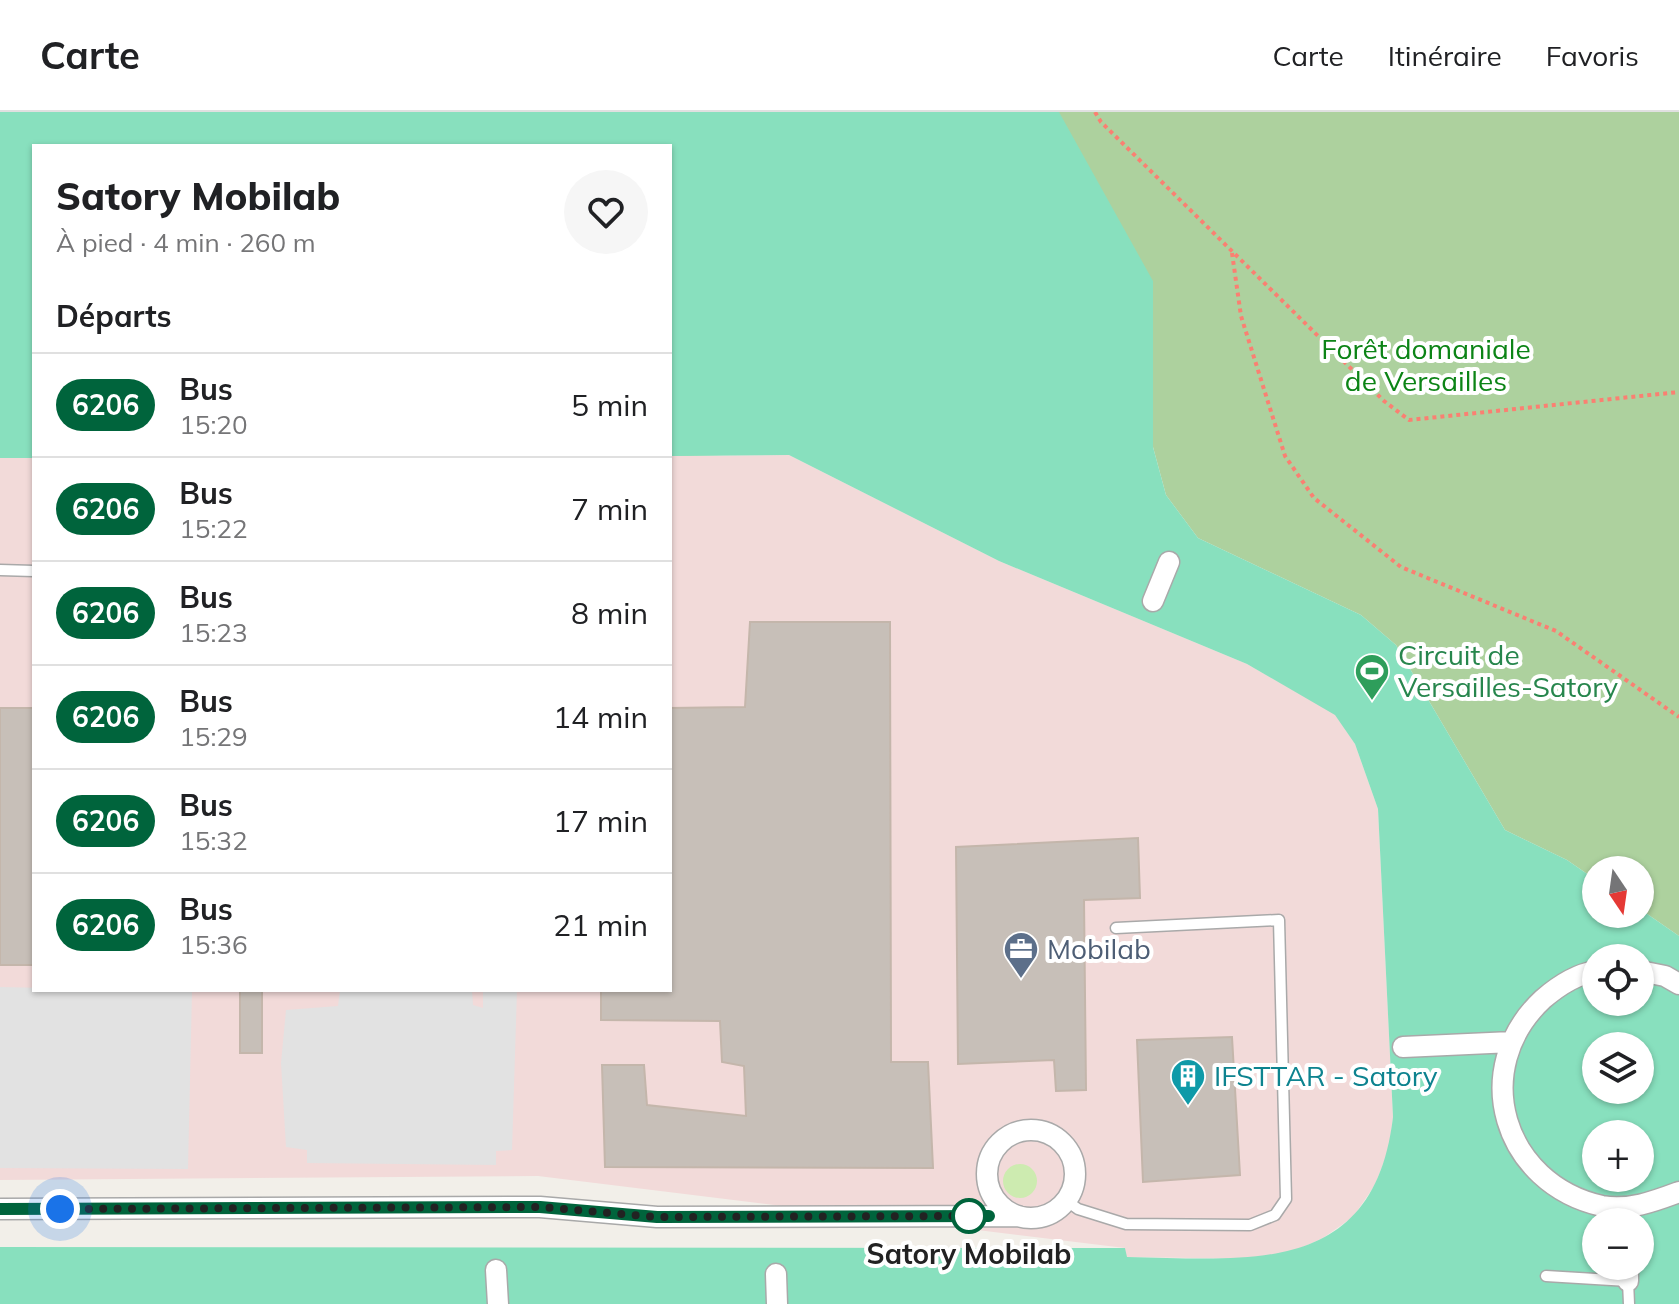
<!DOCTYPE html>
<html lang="fr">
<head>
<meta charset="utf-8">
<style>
  body { margin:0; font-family:Mulish,sans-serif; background:#f6f6f6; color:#202124; height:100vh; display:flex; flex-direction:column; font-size:30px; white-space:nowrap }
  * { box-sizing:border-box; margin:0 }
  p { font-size:26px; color:#757577 }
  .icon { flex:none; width:44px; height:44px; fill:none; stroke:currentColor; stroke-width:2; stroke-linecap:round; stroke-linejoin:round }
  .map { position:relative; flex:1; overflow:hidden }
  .panel { position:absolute; left:32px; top:32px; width:640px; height:848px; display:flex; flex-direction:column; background:#fff; border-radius:0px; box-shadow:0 2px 6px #0004 }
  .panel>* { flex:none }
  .badge { padding:0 16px; border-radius:26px; font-size:28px; line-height:52px }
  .needle { width:52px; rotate:167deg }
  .tools { position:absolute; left:1582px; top:744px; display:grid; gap:16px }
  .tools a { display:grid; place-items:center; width:72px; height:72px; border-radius:50%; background:#fff; box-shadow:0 2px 6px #0004; font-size:40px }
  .you { position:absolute; width:40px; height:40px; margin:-20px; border:6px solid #fff; border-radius:50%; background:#1a73e8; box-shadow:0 0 0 12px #1a73e833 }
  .map>.badge { position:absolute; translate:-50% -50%; box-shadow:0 0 0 4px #fff }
  h2 { padding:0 24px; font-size:30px; line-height:72px }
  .round { display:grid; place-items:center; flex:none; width:84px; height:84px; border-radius:42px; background:#f6f6f6 }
  .head { display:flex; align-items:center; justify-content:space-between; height:136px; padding:0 24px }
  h1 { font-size:38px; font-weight:800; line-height:60px }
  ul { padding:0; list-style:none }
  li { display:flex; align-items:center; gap:24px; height:104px; padding:0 24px; border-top:2px solid #e0e0e0 }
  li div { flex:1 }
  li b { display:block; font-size:30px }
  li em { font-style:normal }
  li .badge { min-width:88px; font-weight:700; text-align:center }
  header { display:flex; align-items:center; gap:48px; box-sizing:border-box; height:112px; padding:0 40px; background:#fff; border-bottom:2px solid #e0e0e0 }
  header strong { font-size:38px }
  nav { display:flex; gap:44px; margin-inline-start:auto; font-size:28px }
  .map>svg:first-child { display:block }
  .commercial { fill:#f2dad9 }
  .grass { fill:#cdebb0 }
  .forest { fill:#add19e }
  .pitch { fill:#88e0be; fill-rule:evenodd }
  .parking { fill:#e2e2e2 }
  .building { fill:#c7bfb8; stroke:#c4b6ab; stroke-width:2 }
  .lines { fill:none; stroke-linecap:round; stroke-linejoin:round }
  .lane-casing { stroke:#a9a9a9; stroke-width:13 }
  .street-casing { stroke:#a9a9a9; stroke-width:23 }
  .path { stroke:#fa8072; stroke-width:4; stroke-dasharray:4 4; stroke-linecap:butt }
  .lane { stroke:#fff; stroke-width:10 }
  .street { stroke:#fff; stroke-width:20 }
  .line-casing { stroke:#fff; stroke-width:18 }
  .line { stroke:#00643c; stroke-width:12 }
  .walk { stroke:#222; stroke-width:8; stroke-dasharray:0 14.4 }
  .stop-dot { fill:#fff; stroke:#00643c; stroke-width:4 }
  .labels { text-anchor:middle; stroke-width:8; stroke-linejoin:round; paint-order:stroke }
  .park-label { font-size:28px; fill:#0c8416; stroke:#fff }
  .leisure-label { font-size:28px; fill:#27864d; stroke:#fff; text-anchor:start }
  .service-label { font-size:28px; fill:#4e5e75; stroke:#fff; text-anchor:start }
  .culture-label { font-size:28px; fill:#0d838f; stroke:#fff; text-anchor:start }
  .stop-label { font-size:28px; font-weight:bold; fill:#222; stroke:#fff }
</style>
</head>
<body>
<header>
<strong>Carte</strong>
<nav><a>Carte</a><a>Itinéraire</a><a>Favoris</a></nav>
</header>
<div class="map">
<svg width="1679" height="1192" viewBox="0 0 1679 1192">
  <rect width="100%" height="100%" fill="#f2efe9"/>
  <path class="commercial" d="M789 343 999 449 1247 552 1335 602 1355 632 1378 697 1393 1005 1389 1037 1375 1073 1353 1105 1323 1126 1292 1140 1259 1147 1126 1145 1125 1136 538 1064 0 1068V346H34V878H670V344Z"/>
  <path class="grass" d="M1003 1069a17 17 0 1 1 34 0a17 17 0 1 1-34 0Z"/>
  <path class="forest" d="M0 0H1679V824L1640 797V758H1596V768L1567 748 1505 718 1396 533 1361 503 1198 426 1166 383 1153 335 670 344V34H34V346H0Z"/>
  <path class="pitch" d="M0 0H1059L1153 169V335L1166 383 1198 426 1361 503 1396 533 1505 718 1567 748 1596 768V802H1640V797L1679 824V1192H0V1135L1125 1136 1127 1145C1250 1147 1374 1165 1393 1005L1378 697 1355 632 1335 603 1247 552 999 449 789 343 670 344V34H34V346H0ZM1596 846H1640V890H1596ZM1596 934H1640V978H1596ZM1596 1022H1640V1066H1596ZM1596 1110H1640V1154H1596Z"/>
  <path class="parking" d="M0 875 192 879 188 1057 0 1056Z
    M340 878H472L473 893 483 896V878H517L512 1038 496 1039V1053L307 1051V1038L286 1035 281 951 286 898 338 894Z"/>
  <path class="building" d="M750 510H890L891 950H928L933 1056 605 1055 602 953H644L647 993 746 1004 744 954 722 950 720 909 601 908V878H670V596L745 595Z
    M0 596H34V853H0Z
    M1138 726 1140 786 1084 788 1086 978 1056 979 1054 948 958 952 956 735Z
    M240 878H262V941H240Z
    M1232 925 1240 1063 1143 1070 1137 928Z"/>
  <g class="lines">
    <g class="lane-casing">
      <path id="lane" d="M0 458 34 459
        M1067 1089 1078 1097 1126 1112 1250 1113 1275 1103 1286 1087 1279 808 1116 816
        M1546 1164 1628 1169 1629 1192"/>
    </g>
    <g class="street-casing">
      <path id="street" d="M1153 489 1169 450
        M1596 859C1577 862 1557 875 1543 887 1468 957 1503 1072 1602 1094 1629 1099 1655 1089 1679 1080
        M1640 859 1665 864 1679 872
        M1403 935 1512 930
        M987 1062a44 44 0 1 1 88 0a44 44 0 1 1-88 0Z
        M0 1097 540 1095 657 1105 1018 1104
        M1628 1154V1169
        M496 1158 498 1192
        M776 1162 777 1192"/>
    </g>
    <path class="path" d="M1095 0 1101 10 1384 289 1409 308 1679 280
      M1232 141 1241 204 1285 344 1314 386 1401 455 1556 519 1679 605"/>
    <use href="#lane" class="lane"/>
    <use href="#street" class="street"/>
  </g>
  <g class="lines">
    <g class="line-casing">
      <path id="line" d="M0 1097 540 1095 657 1105 989 1104"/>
    </g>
    <use href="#line" class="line"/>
    <path class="walk" d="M60 1097 540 1095 657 1105 969 1104"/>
  </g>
  <defs>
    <g id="stadium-pin" transform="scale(1.8)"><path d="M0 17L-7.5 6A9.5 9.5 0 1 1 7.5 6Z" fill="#2e9e5b" stroke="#fff"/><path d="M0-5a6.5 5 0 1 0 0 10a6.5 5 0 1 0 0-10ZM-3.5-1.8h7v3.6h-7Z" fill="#fff"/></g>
    <g id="office-pin" transform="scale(1.8)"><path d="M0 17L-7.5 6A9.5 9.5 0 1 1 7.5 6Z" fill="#5c6f8a" stroke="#fff"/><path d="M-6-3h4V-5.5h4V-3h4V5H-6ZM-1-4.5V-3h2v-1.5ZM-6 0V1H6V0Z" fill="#fff"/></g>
    <g id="building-pin" transform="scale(1.8)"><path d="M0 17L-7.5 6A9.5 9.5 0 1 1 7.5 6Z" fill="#0f9aa8" stroke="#fff"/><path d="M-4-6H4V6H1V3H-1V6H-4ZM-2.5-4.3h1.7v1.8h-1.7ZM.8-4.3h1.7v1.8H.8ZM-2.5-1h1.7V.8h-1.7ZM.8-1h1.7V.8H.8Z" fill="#fff"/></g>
  </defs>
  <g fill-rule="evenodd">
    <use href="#stadium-pin" x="1372" y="559"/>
    <use href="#office-pin" x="1021" y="837"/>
    <use href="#building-pin" x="1188" y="964"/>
  </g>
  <circle class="stop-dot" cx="969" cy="1104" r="16"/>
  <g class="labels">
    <g class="park-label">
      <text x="1426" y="247">Forêt domaniale<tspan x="1426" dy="32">de Versailles</tspan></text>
    </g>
    <g class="leisure-label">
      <text x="1398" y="553">Circuit de<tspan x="1398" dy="32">Versailles-Satory</tspan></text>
    </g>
    <g class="service-label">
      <text x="1047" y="847">Mobilab</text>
    </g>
    <g class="culture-label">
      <text x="1214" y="974">IFSTTAR - Satory</text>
    </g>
    <g class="stop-label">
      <text x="969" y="1152">Satory Mobilab</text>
    </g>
  </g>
</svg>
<div class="tools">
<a><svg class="needle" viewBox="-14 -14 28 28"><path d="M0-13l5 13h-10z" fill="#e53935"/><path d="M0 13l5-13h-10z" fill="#757577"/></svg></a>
<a><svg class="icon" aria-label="locate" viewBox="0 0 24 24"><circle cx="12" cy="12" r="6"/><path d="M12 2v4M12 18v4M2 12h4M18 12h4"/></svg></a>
<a><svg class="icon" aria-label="layers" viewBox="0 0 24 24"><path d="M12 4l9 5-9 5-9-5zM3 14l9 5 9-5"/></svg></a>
<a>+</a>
<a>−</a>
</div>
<div class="you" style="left:60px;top:1097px"></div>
<section class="panel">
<div class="head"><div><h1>Satory Mobilab</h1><p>À pied · 4 min · 260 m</p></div><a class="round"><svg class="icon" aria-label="heart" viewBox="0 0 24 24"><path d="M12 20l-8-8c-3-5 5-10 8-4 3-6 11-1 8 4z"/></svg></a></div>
<h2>Départs</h2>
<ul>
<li><span class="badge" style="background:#00643c;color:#fff">6206</span><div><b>Bus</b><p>15:20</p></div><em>5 min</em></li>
<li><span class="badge" style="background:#00643c;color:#fff">6206</span><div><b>Bus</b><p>15:22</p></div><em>7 min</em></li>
<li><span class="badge" style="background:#00643c;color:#fff">6206</span><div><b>Bus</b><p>15:23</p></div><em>8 min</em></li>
<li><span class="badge" style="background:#00643c;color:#fff">6206</span><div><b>Bus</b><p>15:29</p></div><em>14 min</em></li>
<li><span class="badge" style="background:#00643c;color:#fff">6206</span><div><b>Bus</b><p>15:32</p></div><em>17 min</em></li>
<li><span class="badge" style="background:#00643c;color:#fff">6206</span><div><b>Bus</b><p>15:36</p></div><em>21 min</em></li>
</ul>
</section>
</div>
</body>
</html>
